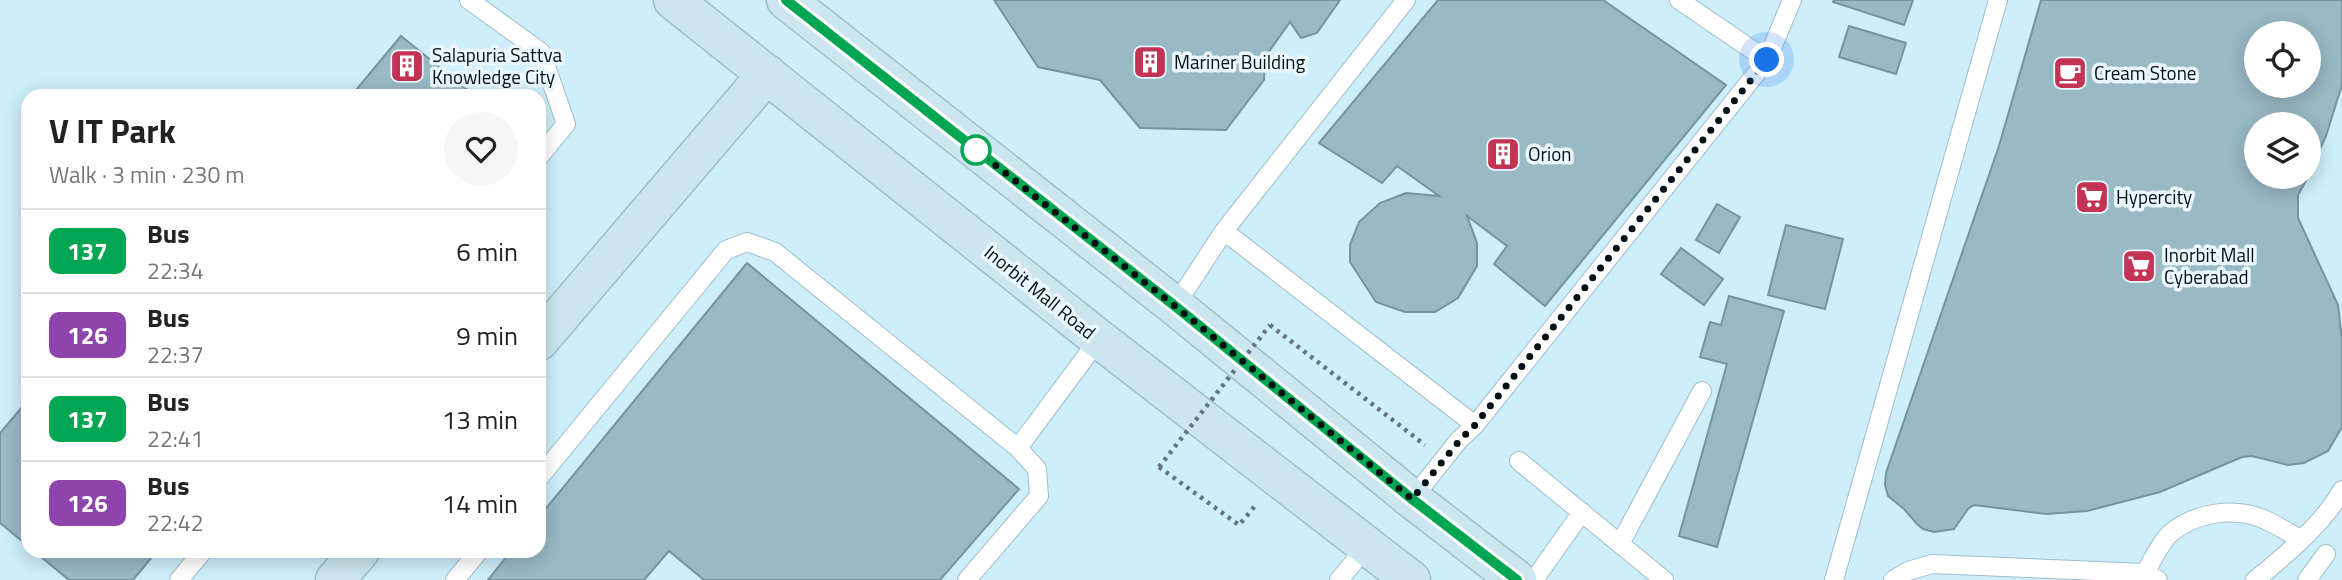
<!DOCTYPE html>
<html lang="en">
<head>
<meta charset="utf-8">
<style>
  body { margin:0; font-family:"Titillium Web",sans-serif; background:#f6f6f6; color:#222; height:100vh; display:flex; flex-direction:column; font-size:26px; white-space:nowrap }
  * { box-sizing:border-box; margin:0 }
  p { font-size:23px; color:#767676 }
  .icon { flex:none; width:38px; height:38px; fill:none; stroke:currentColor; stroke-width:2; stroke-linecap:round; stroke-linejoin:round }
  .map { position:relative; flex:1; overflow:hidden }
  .side { position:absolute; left:21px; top:89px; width:525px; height:469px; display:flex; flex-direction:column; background:#fff; border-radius:21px; box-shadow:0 4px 18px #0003 }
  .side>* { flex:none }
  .badge { padding:0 14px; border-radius:10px; font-size:24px; line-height:46px }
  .fabs { position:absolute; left:2244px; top:21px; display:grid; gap:14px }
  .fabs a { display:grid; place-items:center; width:77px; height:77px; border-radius:50%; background:#fff; box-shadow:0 4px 18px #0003; font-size:35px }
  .you { position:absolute; width:35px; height:35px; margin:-18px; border:5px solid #fff; border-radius:50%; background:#1a73e8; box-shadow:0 0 0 10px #1a73e833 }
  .map>.badge { position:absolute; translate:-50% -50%; box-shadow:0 0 0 4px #fff }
  .round { display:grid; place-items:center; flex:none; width:74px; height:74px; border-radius:37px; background:#f6f6f6 }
  .overview { display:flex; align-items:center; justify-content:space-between; height:119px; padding:0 28px }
  h1 { font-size:33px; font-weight:700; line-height:52px }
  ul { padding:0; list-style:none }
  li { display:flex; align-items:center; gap:21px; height:84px; padding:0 28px; border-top:2px solid #e0e0e0 }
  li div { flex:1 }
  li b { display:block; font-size:26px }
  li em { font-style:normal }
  li .badge { min-width:77px; font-weight:700; text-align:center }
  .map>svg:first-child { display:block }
  .building { fill:#99b9c5; stroke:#7594a0; stroke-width:2; fill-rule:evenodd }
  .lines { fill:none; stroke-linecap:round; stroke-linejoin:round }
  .lane-casing { stroke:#9ebeca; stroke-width:20 }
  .secondary-casing { stroke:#9ebeca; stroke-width:41 }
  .path { stroke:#61767e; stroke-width:4.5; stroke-dasharray:3.5 5; stroke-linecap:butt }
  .lane { stroke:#fff; stroke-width:18 }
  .secondary { stroke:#cbe6ef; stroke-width:38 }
  .path-bridge { stroke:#61767e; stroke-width:4.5; stroke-dasharray:3.5 5; stroke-linecap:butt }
  .line-casing { stroke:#fff; stroke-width:16 }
  .line { stroke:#00a651; stroke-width:10 }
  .walk { stroke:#040f13; stroke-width:7; stroke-dasharray:0 12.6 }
  .stop-dot { fill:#fff; stroke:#00a651; stroke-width:3.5 }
  .labels { text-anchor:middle; stroke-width:7; stroke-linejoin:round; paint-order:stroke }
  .poi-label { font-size:19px; fill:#040f13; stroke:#eaf7fc; text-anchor:start }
  .street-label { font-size:19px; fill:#040f13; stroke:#eaf7fc }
</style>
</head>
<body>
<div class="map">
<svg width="2342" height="580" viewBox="0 0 2342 580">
  <rect width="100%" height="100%" fill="#cdeefa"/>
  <path class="building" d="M994 0H1340L1317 33 1301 38 1290 22 1265 57 1264 80 1226 130 1140 128 1100 80 1038 67Z
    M1438 0H1603L1726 85 1545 306 1494 264 1507 246 1467 216 1477 243V266L1458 298 1435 312H1405L1376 302 1350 262V245L1359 222 1380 203 1406 193 1439 196 1397 166 1382 183 1319 143Z
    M1834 0H1913L1904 25 1833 2Z
    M2041 0H2342V85L2326 136 2308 176V124H2256V177H2308L2298 195V218L2338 305 2342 340V427L2328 451 2304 463 2288 465 2252 456 2242 457 2160 492 2087 511 2046 514 1974 505 1968 509 1954 529 1934 532 1923 529 1917 524 1904 509 1888 496 1885 485 1886 473 1999 146ZM2256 33H2308V86H2256Z
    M1849 26 1906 43 1896 74 1839 57Z
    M401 36 475 96H351Z
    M1717 204 1740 217 1719 253 1696 240Z
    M1786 225 1843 239 1825 309 1768 295Z
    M1681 248 1723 279 1704 305 1661 274Z
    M747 263 1019 489 940 580H704L669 551 644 580H488L511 551H539V517Z
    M1729 296 1784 311 1717 547 1679 536 1727 364 1700 357 1710 322 1721 325Z
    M28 400V546L0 523V433Z
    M34 551H157L133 580H69Z"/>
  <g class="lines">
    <g class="lane-casing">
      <path id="lane" d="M469 0 541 52 566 124 539 157
        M1679 0 1767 60
        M1224 231 1475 425
        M1175 306 1224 231 1406 0
        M1018 448 1099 339
        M1519 461 1664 580
        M539 478 726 250 747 242 775 252 1018 448 1037 469 1039 496 967 580
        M1412 499 1459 440 1475 425 1767 60 1792 0
        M1620 544 1702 391
        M2145 573C2152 561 2161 541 2172 532 2196 513 2232 507 2261 518 2274 523 2287 532 2300 539
        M179 580 203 551
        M455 580 479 551
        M1339 580 1367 546
        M1534 580 1582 512
        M1834 580 1998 0
        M1893 580 1908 571 1932 564 2145 573 2158 580
        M2255 580C2284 557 2325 522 2342 490
        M2307 580 2326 554"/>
    </g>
    <g class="secondary-casing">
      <path id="secondary" d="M673 0 1099 339 1411 580
        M786 0 1175 306 1412 499 1517 580
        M539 341 767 74
        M335 580 360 551"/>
    </g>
    <path class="path" d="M1270 325 1425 445
      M1159 467 1239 525 1255 506"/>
    <use href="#lane" class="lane"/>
    <use href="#secondary" class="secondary"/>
    <path class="path-bridge" d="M1159 467 1270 325"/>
  </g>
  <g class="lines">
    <g class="line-casing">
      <path id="line" d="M786 0 1175 306 1412 499 1517 580"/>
    </g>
    <use href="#line" class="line"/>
    <path class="walk" d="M976 150 1175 306 1412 499 1460 440 1475 425 1767 60"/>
  </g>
  <defs>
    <g id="building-square" transform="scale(1.75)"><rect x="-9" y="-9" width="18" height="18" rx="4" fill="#c33353" stroke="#eaf7fc"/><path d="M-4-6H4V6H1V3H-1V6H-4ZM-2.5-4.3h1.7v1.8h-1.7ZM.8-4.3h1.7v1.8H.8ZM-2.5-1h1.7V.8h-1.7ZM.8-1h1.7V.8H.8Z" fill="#fff"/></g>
    <g id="cafe-square" transform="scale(1.75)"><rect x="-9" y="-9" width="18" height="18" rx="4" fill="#c33353" stroke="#eaf7fc"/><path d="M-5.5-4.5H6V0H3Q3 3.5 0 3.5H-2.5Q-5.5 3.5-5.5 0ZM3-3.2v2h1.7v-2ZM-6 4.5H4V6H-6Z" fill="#fff"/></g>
    <g id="supermarket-square" transform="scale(1.75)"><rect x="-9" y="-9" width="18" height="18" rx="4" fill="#c33353" stroke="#eaf7fc"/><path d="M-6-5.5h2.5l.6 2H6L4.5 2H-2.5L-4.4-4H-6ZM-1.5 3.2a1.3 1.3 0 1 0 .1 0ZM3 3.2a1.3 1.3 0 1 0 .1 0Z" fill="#fff"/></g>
  </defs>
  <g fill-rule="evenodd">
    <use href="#building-square" x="1150" y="62"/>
    <use href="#building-square" x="407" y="66"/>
    <use href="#cafe-square" x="2070" y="73"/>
    <use href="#building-square" x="1503" y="154"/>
    <use href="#supermarket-square" x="2092" y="197"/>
    <use href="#supermarket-square" x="2139" y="266"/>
  </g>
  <circle class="stop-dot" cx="976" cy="150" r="14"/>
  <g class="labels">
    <g class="poi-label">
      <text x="432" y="62">Salapuria Sattva<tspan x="432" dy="22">Knowledge City</tspan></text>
      <text x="1174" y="69">Mariner Building</text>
      <text x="2094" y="80">Cream Stone</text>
      <text x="1528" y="161">Orion</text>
      <text x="2116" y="204">Hypercity</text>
      <text x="2164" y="262">Inorbit Mall<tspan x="2164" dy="22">Cyberabad</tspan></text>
    </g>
    <g class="street-label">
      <text transform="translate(1040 292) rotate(39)" y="7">Inorbit Mall Road</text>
    </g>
  </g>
</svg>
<div class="fabs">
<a><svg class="icon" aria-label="locate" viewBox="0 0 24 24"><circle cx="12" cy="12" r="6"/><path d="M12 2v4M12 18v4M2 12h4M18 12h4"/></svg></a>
<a><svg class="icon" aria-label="layers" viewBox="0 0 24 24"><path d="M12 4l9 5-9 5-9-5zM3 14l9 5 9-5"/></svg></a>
</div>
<div class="you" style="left:1767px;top:60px"></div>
<section class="side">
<div class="overview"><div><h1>V IT Park</h1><p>Walk · 3 min · 230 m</p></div><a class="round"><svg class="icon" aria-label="heart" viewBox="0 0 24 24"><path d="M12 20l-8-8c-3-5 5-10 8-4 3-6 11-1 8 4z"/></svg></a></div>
<ul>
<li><span class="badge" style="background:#00a651;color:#fff">137</span><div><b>Bus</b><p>22:34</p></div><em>6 min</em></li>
<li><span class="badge" style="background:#8e44ad;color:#fff">126</span><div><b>Bus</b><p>22:37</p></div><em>9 min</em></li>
<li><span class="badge" style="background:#00a651;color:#fff">137</span><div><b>Bus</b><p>22:41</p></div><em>13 min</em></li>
<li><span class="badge" style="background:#8e44ad;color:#fff">126</span><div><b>Bus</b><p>22:42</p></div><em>14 min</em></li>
</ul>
</section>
</div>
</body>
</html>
